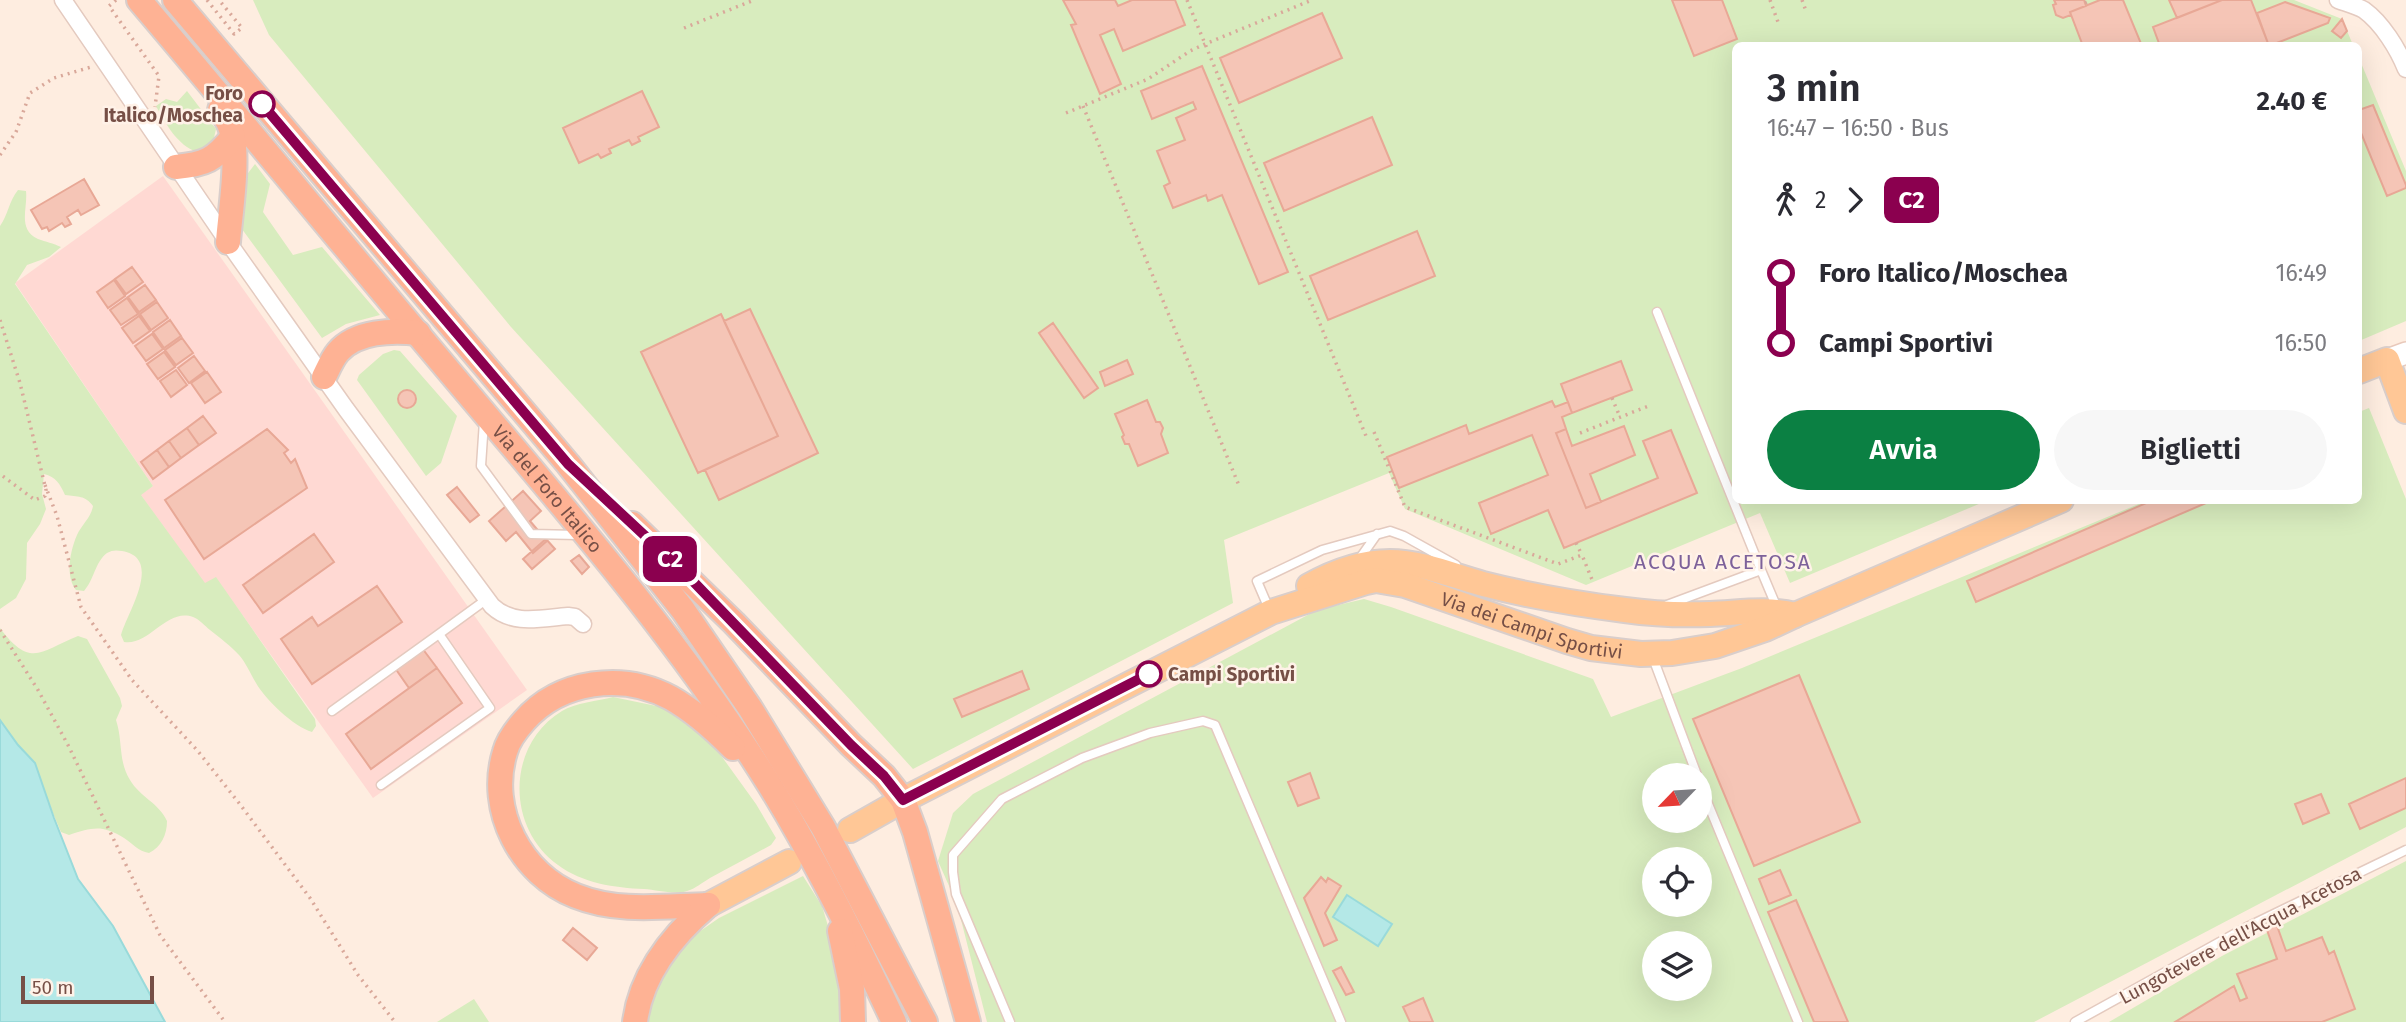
<!DOCTYPE html>
<html lang="it">
<head>
<meta charset="utf-8">
<style>
  body { margin:0; font-family:"Fira Sans",sans-serif; background:#f7f7f7; color:#2b2b33; height:100vh; display:flex; flex-direction:column; font-size:26px; white-space:nowrap }
  * { box-sizing:border-box; margin:0 }
  p { font-size:23px; color:#7c7c81 }
  .icon { flex:none; width:38px; height:38px; fill:none; stroke:currentColor; stroke-width:2; stroke-linecap:round; stroke-linejoin:round }
  .map { position:relative; flex:1; overflow:hidden }
  .sheet { position:absolute; left:1732px; top:42px; width:630px; height:462px; display:flex; flex-direction:column; background:#fff; border-radius:10px; box-shadow:0 7px 28px #0002 }
  .sheet>* { flex:none }
  .badge { padding:0 14px; border-radius:10px; font-size:24px; line-height:46px }
  .needle { width:46px; rotate:245deg }
  .controls { position:absolute; left:1642px; top:763px; display:grid; gap:14px }
  .controls a { display:grid; place-items:center; width:70px; height:70px; border-radius:50%; background:#fff; box-shadow:0 7px 28px #0002; font-size:35px }
  .scale { position:absolute; left:21px; bottom:18px; width:133px; box-sizing:border-box; padding-left:7px; border:4px solid #764f46; border-top:0; font-size:19px; line-height:24px; white-space:nowrap; color:#764f46; -webkit-text-stroke:5px #fff2e8; paint-order:stroke }
  .map>.badge { position:absolute; translate:-50% -50%; box-shadow:0 0 0 4px #fff }
  .legs { display:flex; align-items:center; gap:10px; height:77px; padding:0 35px; font-size:23px }
  .legs p { margin-inline-start:auto }
  .head { display:flex; align-items:center; justify-content:space-between; height:119px; padding:0 35px }
  h1 { font-size:38px; font-weight:600; line-height:52px }
  .button { display:flex; gap:14px; margin-top:auto; padding:14px 35px }
  .button a { flex:1; height:80px; border-radius:42px; background:#0b8043; color:#fff; font-size:28px; font-weight:600; line-height:80px; text-align:center }
  .button a+a { background:#f7f7f7; color:#2b2b33 }
  ul { padding:0 35px; list-style:none }
  li { display:flex; align-items:center; gap:24px; height:70px; font-size:26px }
  li i { display:grid; place-items:center; width:10px; height:100%; margin:0 9px; background:currentColor }
  li i::after { content:''; width:18px; height:18px; margin:-9px; border:5px solid; border-radius:50%; background:#fff }
  li p { margin-inline-start:auto }
  li:first-child i { background:linear-gradient(#0000 50%,currentColor 0) }
  li:last-child i { background:linear-gradient(currentColor 50%,#0000 0) }
  .map>svg:first-child { display:block }
  .commercial { fill:#ffd9d3 }
  .green { fill:#d8ecbe; fill-rule:evenodd }
  .water { fill:#b4e8e7; stroke:#99dada; stroke-width:2 }
  .building { fill:#f5c5b6; stroke:#e8a896; stroke-width:2 }
  .lines { fill:none; stroke-linecap:round; stroke-linejoin:round }
  .service-casing { stroke:#e4cabf; stroke-width:11 }
  .minor-casing { stroke:#e4cabf; stroke-width:19 }
  .secondary-casing { stroke:#e9c9bb; stroke-width:24 }
  .primary-casing { stroke:#d9cecb; stroke-width:28 }
  .trunk-casing { stroke:#d9cecb; stroke-width:28 }
  .path { stroke:#d9a89a; stroke-width:3.5; stroke-dasharray:2 5; stroke-linecap:butt }
  .service { stroke:#fff; stroke-width:8 }
  .minor { stroke:#fff; stroke-width:16 }
  .secondary { stroke:#fff; stroke-width:21 }
  .primary { stroke:#ffc796; stroke-width:24 }
  .trunk { stroke:#feb294; stroke-width:24 }
  .line-1-casing { stroke:#fff; stroke-width:16 }
  .line-1 { stroke:#8b004f; stroke-width:10 }
  .stop-1-dot { fill:#fff; stroke:#8b004f; stroke-width:3.5 }
  .labels { text-anchor:middle; stroke-width:5; stroke-linejoin:round; paint-order:stroke }
  .stop-label { font-size:19px; font-weight:bold; fill:#764f46; stroke:#fff2e8; text-anchor:end }
  .street-label { font-size:19px; fill:#764f46; stroke:#fff2e8 }
  .neighbourhood-label { font-size:21px; letter-spacing:2px; fill:#7d619a; stroke:#fff2e8 }
</style>
</head>
<body>
<div class="map">
<svg width="2406" height="1022" viewBox="0 0 2406 1022">
  <rect width="100%" height="100%" fill="#feede0"/>
  <path class="commercial" d="M163 176 527 690 373 798 216 578 205 584 140 494 153 486 15 283Z"/>
  <path class="green" d="M253 0H2294L2342 19 2353 45 1736 46V500L1986 501 1790 583 1760 513 1586 585 1405 509 1389 473 1224 540 1233 603 913 769 511 327 269 35Z
    M2359 58 2406 171V321L2359 341Z
    M187 91 216 129 213 142 197 152C177 145 166 124 156 106L166 99 177 102Z
    M255 164 270 184 263 212 293 255 322 247 380 315 346 324 322 338 239 225 242 181Z
    M18 190 26 191C28 208 17 229 38 239 46 242 53 243 61 247L49 257 27 265 15 284 153 486 141 495 205 583 216 577 315 719 316 726 312 732C294 727 265 699 256 683 250 673 246 663 239 655 231 646 220 638 210 630 205 626 199 619 193 617 166 608 150 646 124 642L121 635C127 613 164 558 122 551 116 550 112 550 107 553 95 562 94 580 84 591L76 590C65 576 70 551 77 535 82 524 91 518 93 506 85 495 78 497 65 495 60 484 56 477 44 474L42 494 46 509 40 524 27 543 26 579 16 598 0 609V226C8 215 9 201 18 190Z
    M394 350 400 351 457 416 441 463 426 476 357 380 359 375 383 354Z
    M2369 408 2406 499V827L2034 1022H987L957 904 938 861 953 813 973 794 1317 610 1364 599 1391 607 1593 679 1611 717 1742 668 2146 501 2359 500V412ZM1654 775H1699V821H1654ZM1654 859H1699V905H1654ZM1654 943H1699V989H1654Z
    M0 628C31 670 42 650 78 636L87 639 120 698 122 706 116 720C123 741 118 761 130 780 140 797 159 803 167 821 167 835 161 847 149 853 138 851 133 844 124 838 101 824 92 828 69 835L61 832 42 787 35 763 18 745 0 720Z
    M613 697 666 708 712 743 756 804 776 838 771 845C751 856 731 867 710 878 703 882 695 889 687 891 675 895 657 890 644 889 615 888 582 883 558 865 506 828 506 745 562 711 575 703 598 701 613 697Z
    M2406 861V1022H2109L2222 956Z
    M803 876 822 906 840 966 845 1022H642L652 988 683 943 719 918Z
    M474 999 489 1022H437Z"/>
  <path class="water" d="M0 720 18 745 35 763 54 818 78 879 113 926 165 1022H0Z
    M1347 895 1392 924 1378 946 1333 917Z"/>
  <path class="building" d="M1063 0H1115L1118 6 1132 0H1175L1185 25 1123 51 1114 29 1100 35 1121 84 1100 94 1071 25 1076 24Z
    M1672 0H1722L1737 39 1694 56Z
    M2054 0H2084L2086 6 2070 12 2071 15 2063 18 2056 15 2053 5 2056 4Z
    M2100 0H2123L2142 46H2083L2070 12Z
    M2169 0H2222L2177 18Z
    M2222 0H2251L2269 46H2160L2153 27Z
    M2285 2 2330 18 2328 23 2269 46 2257 13Z
    M1322 13 1342 58 1239 103 1220 58Z
    M2342 19 2347 31 2341 38 2332 31Z
    M1202 66 1288 272 1259 284 1222 195 1208 201 1206 195 1173 208 1164 186 1170 183 1157 151 1185 140 1176 118 1196 109 1193 102 1152 119 1141 91Z
    M642 91 659 127 638 137 640 141 632 145 629 140 609 149 611 153 601 158 598 154 579 163 563 128Z
    M2373 105 2406 185V188L2387 196 2359 128V110Z
    M1372 117 1392 165 1284 211 1264 163Z
    M84 179 99 205 81 215 78 210 67 217 71 224 65 227 62 223 49 231 47 227 42 229 31 210Z
    M1417 231 1435 276 1328 320 1310 276Z
    M132 267 143 282 126 294 115 279Z
    M114 280 125 296 108 308 97 292Z
    M145 285 156 300 139 312 128 297Z
    M127 298 138 314 121 325 110 310Z
    M157 302 168 318 151 330 140 314Z
    M750 309 818 453 719 500 705 470 778 436 724 321Z
    M721 314 778 436 698 473 641 352Z
    M139 316 150 331 133 343 122 328Z
    M170 320 181 336 164 348 153 332Z
    M1053 323 1098 388 1084 398 1039 333Z
    M152 334 163 349 146 361 135 346Z
    M182 338 193 353 176 365 165 350Z
    M164 352 175 367 158 379 147 364Z
    M194 356 205 371 189 383 178 368Z
    M1127 360 1133 374 1105 386 1100 372Z
    M1621 361 1632 390 1572 413 1561 384Z
    M176 370 187 385 171 397 160 381Z
    M207 372 221 392 205 403 191 383Z
    M398 399a9 9 0 1 1 18 0a9 9 0 1 1-18 0Z
    M1147 400 1156 422H1160L1163 428 1161 434 1168 453 1138 466 1129 444H1125L1122 437 1124 435 1115 414Z
    M1552 401 1555 407 1568 402 1572 413 1562 417 1566 429 1556 433 1586 508 1658 478 1643 441 1671 430 1697 493 1564 548 1548 510 1491 534 1479 503 1548 475 1532 435 1399 488 1387 457 1466 425 1469 434Z
    M203 416 216 433 199 445 187 428Z
    M1624 426 1635 455 1590 474 1601 502 1586 508 1556 433 1566 429 1572 446Z
    M187 428 199 445 181 458 169 441Z
    M267 429 288 450 284 453 291 463 295 459 307 488 204 559 165 500Z
    M169 441 181 458 169 467 157 450Z
    M157 450 169 467 153 479 141 462Z
    M457 487 479 515 470 522 447 495Z
    M523 491 541 511 530 521 547 541 533 553 516 532 506 541 489 521Z
    M2153 500H2213L1976 602 1967 581Z
    M314 534 334 562 263 613 243 585Z
    M546 539 555 549 532 569 523 559Z
    M579 555 589 567 582 574 571 561Z
    M377 586 402 622 312 684 281 639 312 617 318 626Z
    M422 648 437 668 409 688 395 668Z
    M437 668 462 703 371 769 346 734Z
    M1022 671 1029 689 962 717 954 699Z
    M1799 675 1860 822 1754 866 1693 719Z
    M1310 773 1319 798 1298 806 1288 782Z
    M2406 778V808L2360 829 2349 804Z
    M2321 794 2329 813 2303 824 2295 804Z
    M1780 870 1791 895 1769 904 1759 879Z
    M1321 877 1326 882 1328 878 1341 886 1325 913 1337 940 1324 946 1304 898Z
    M1796 900 1848 1022H1814L1768 912Z
    M2276 923 2286 951 2322 937 2329 954 2334 951 2355 1009 2322 1022H2175L2234 986 2240 1001 2247 998 2237 974 2277 959 2266 927Z
    M573 928 597 948 587 960 563 940Z
    M1341 967 1354 992 1346 995 1333 971Z
    M1423 998 1433 1022H1410L1403 1007Z"/>
  <g class="lines">
    <g class="service-casing">
      <path id="service" d="M1657 312 1761 570
        M484 421 481 466 531 534 578 535
        M1358 561 1377 534
        M1667 605 1761 570 1777 608
        M1269 609 1257 581 1322 550 1390 531 1404 536 1456 565
        M1653 658 1697 775
        M332 711 439 634
        M1699 782 1798 1022
        M381 785 490 708 439 634 487 599
        M1010 1022 956 894 953 872V855L1002 799 1082 758 1150 733 1203 721 1215 725 1341 1022
        M2075 1022 2245 928 2406 850"/>
    </g>
    <g class="minor-casing">
      <path id="minor" d="M63 0 228 242 346 409 492 606C513 626 541 618 568 616L575 617 583 624
        M2338 0C2346 3 2357 6 2364 10 2382 23 2398 49 2406 69"/>
    </g>
    <g class="secondary-casing">
      <path id="secondary" d="M2387 360 2406 353"/>
    </g>
    <g class="primary-casing">
      <g id="primary">
        <path d="M2359 371 2387 360 2406 411"/>
        <path d="M1309 586C1334 572 1361 562 1390 562 1422 562 1453 576 1483 584 1530 596 1577 604 1625 610 1653 614 1682 615 1710 614 1739 613 1766 608 1795 615"/>
        <path id="s1" d="M850 830 903 800 1271 612 1366 582 1376 580 1405 585 1567 641 1591 648 1641 654 1672 653 1715 646 1765 629 1795 615 2061 500"/>
        <path d="M708 905 789 862"/>
      </g>
    </g>
    <g class="trunk-casing">
      <g id="trunk">
        <path id="s2" d="M139 0C241 120 341 243 443 364 557 500 675 633 769 784 816 860 856 941 894 1022"/>
        <path d="M175 0 568 464 683 610 750 708 823 827 925 1022"/>
        <path d="M220 110C223 114 227 119 229 124 241 149 230 213 228 242"/>
        <path d="M176 167C206 164 214 160 233 137"/>
        <path d="M324 377C328 369 332 359 338 352 356 331 392 330 418 333"/>
        <path d="M632 524 734 623 851 745 884 776 903 800 915 832 968 1022"/>
        <path d="M708 905C664 906 618 913 576 896 521 875 487 810 505 752 508 740 516 730 524 721 560 680 623 672 671 698 694 711 714 729 733 748"/>
        <path d="M840 931 852 989 853 1022"/>
        <path d="M635 1022C641 974 673 935 708 905"/>
      </g>
    </g>
    <path class="path" d="M116 0 109 6 159 76 155 107
      M207 0 234 34 242 28 219 0
      M1187 0 1366 436
      M1770 0 1778 22
      M1802 0 1806 11
      M2085 3 2091 0
      M684 28 754 0
      M1083 106 1240 488
      M1066 113 1148 79 1190 51 1205 44 1312 0
      M0 155 16 132 30 93 54 78 91 67
      M0 320 20 383 46 490 45 496 35 500 0 474
      M1612 398 1620 417
      M1374 432 1405 507 1558 564 1582 555 1593 582
      M1580 433 1651 405
      M45 485 57 516 81 607 132 680 197 750 239 803 310 898 358 975 395 1022
      M1576 543 1582 555
      M0 630 38 690 68 745 160 935 225 1022"/>
    <use href="#service" class="service"/>
    <use href="#minor" class="minor"/>
    <use href="#secondary" class="secondary"/>
    <use href="#primary" class="primary"/>
    <use href="#trunk" class="trunk"/>
  </g>
  <g class="lines">
    <g class="line-1-casing">
      <path id="line-1" d="M262 104 568 464 687 575 851 745 884 776 903 800 1149 674"/>
    </g>
    <use href="#line-1" class="line-1"/>
  </g>
  <g class="stop-1-dot">
    <circle cx="262" cy="104" r="12"/>
    <circle cx="1149" cy="674" r="12"/>
  </g>
  <g class="labels">
    <g class="stop-label">
      <text x="243" y="100">Foro<tspan x="243" dy="22">Italico/Moschea</tspan></text>
      <text x="1168" y="681" text-anchor="start">Campi Sportivi</text>
    </g>
    <g class="street-label">
      <text dy="7" stroke="none"><textPath href="#s2" startOffset="637">Via del Foro Italico</textPath></text>
      <text dy="7" stroke="none"><textPath href="#s1" startOffset="747">Via dei Campi Sportivi</textPath></text>
      <text transform="translate(2240 935) rotate(-28)" y="7">Lungotevere dell'Acqua Acetosa</text>
    </g>
    <g class="neighbourhood-label">
      <text x="1723" y="569">ACQUA ACETOSA</text>
    </g>
  </g>
</svg>
<div class="controls">
<a><svg class="needle" viewBox="-14 -14 28 28"><path d="M0-13l5 13h-10z" fill="#e53935"/><path d="M0 13l5-13h-10z" fill="#7c7c81"/></svg></a>
<a><svg class="icon" aria-label="locate" viewBox="0 0 24 24"><circle cx="12" cy="12" r="6"/><path d="M12 2v4M12 18v4M2 12h4M18 12h4"/></svg></a>
<a><svg class="icon" aria-label="layers" viewBox="0 0 24 24"><path d="M12 4l9 5-9 5-9-5zM3 14l9 5 9-5"/></svg></a>
</div>
<div class="scale">50 m</div>
<b class="badge" style="left:670px;top:559px;background:#8b004f;color:#fff">C2</b>
<section class="sheet">
<div class="head"><div><h1>3 min</h1><p>16:47 – 16:50 · Bus</p></div><b>2.40 €</b></div>
<div class="legs"><svg class="icon" aria-label="walk" viewBox="0 0 24 24"><circle cx="13" cy="4" r="2"/><path d="M13 8l-2 6 4 7M11 14l-3 7M7 12l3-4h3l4 4"/></svg>2<svg class="icon" aria-label="forward" viewBox="0 0 24 24"><path d="M9 5l7 7-7 7"/></svg><b class="badge" style="background:#8b004f;color:#fff">C2</b></div>
<ul>
<li><i style="color:#8b004f"></i><b>Foro Italico/Moschea</b><p>16:49</p></li>
<li><i style="color:#8b004f"></i><b>Campi Sportivi</b><p>16:50</p></li>
</ul>
<div class="button"><a>Avvia</a><a>Biglietti</a></div>
</section>
</div>
</body>
</html>
